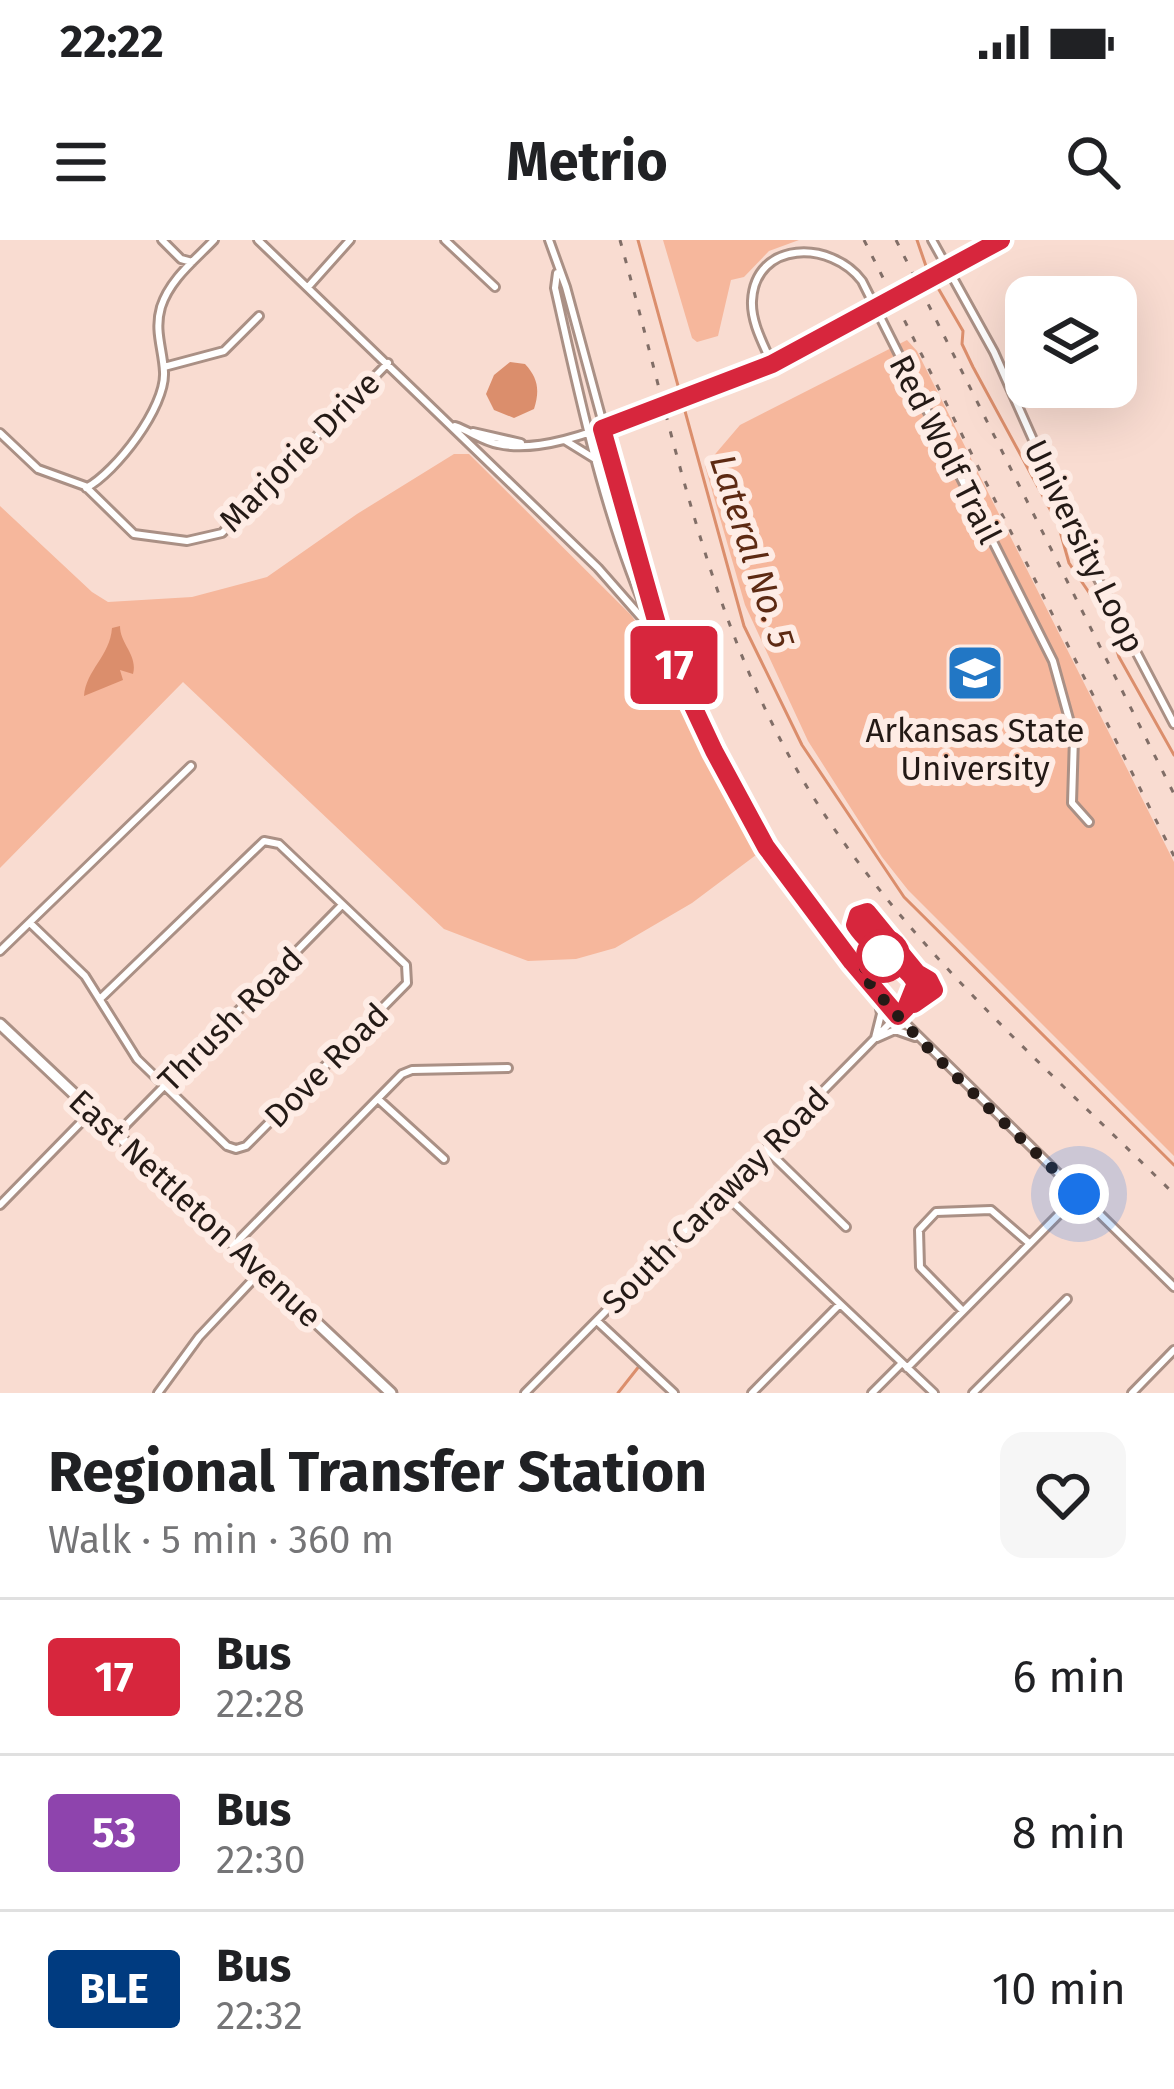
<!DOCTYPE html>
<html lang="en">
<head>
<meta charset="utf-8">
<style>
  body { margin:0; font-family:"Fira Sans",sans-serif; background:#f6f6f6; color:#202124; height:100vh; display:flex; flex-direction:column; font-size:45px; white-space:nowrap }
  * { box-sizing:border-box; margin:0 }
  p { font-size:39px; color:#757577 }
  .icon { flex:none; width:66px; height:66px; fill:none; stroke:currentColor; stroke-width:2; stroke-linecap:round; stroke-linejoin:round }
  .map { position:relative; height:1153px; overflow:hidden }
  .panel { display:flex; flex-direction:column; background:#fff; flex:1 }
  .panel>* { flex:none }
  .badge { padding:0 24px; border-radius:9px; font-size:42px; line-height:78px }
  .buttons { position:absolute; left:1005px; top:36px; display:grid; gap:24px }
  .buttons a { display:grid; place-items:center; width:132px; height:132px; border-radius:24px; background:#fff; box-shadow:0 12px 48px #0002; font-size:60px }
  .you { position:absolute; width:60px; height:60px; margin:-30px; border:9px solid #fff; border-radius:50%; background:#1a73e8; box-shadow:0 0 0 18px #1a73e833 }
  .map>.badge { position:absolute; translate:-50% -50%; box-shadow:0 0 0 6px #fff }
  .round { display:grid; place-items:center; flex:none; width:126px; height:126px; border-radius:24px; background:#f6f6f6 }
  .summary { display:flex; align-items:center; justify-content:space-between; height:204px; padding:0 48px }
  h1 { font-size:57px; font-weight:700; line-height:90px }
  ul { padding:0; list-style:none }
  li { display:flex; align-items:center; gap:36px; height:156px; padding:0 48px; border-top:3px solid #e0e0e0 }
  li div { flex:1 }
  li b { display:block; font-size:45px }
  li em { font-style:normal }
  li .badge { min-width:132px; font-weight:700; text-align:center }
  .status { display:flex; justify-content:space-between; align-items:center; height:84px; padding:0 60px; background:#fff; direction:ltr }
  .status svg { height:33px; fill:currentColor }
  header { display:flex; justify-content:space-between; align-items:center; height:156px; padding:0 48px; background:#fff; font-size:54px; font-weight:700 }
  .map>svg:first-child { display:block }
  .green { fill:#f6b79c }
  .water { fill:#db8e6c }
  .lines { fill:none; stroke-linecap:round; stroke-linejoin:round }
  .stream { stroke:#db8e6c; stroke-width:3 }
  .minor-casing { stroke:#aa9085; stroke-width:12 }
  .major-casing { stroke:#aa9085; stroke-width:15 }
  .minor { stroke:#fff; stroke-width:6 }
  .major { stroke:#fff; stroke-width:9 }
  .rail { stroke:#816e67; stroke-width:3; stroke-dasharray:6 12; stroke-linecap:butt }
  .minor-bridge-casing { stroke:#aa9085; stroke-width:12; stroke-linecap:butt }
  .minor-bridge { stroke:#fff; stroke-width:6 }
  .line-casing { stroke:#fff; stroke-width:27 }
  .line { stroke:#d7263d; stroke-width:18 }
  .walk { stroke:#241a16; stroke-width:12; stroke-dasharray:0 21.6 }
  .stop-dot { fill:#fff; stroke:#d7263d; stroke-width:6 }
  .labels { text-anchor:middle; stroke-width:12; stroke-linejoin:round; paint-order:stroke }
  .street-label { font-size:33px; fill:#241a16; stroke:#feece5 }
  .poi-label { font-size:33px; fill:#241a16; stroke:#feece5 }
  .water-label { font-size:36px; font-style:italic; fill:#5d2a13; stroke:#feece5 }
</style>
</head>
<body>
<div class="status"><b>22:22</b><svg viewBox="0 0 49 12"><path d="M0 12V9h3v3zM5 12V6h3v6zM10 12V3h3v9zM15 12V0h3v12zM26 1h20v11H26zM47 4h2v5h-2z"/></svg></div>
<header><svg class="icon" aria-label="menu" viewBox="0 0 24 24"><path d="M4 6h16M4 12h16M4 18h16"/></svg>Metrio<svg class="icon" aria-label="search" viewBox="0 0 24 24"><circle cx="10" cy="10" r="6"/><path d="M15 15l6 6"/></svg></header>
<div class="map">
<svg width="1174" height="1153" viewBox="0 0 1174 1153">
  <rect width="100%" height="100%" fill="#f9dcd1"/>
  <path class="green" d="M663 0H799L769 11 744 37 731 40 718 96 697 102 692 98Z
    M907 100 917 111 1174 622V916L908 650 882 617 808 501 745 365 705 226 740 185Z
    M454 214H469L631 375 650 402 756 615 692 663 615 708 576 719 528 721 444 689 183 442 0 628V266L92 352 108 362 192 357 267 337 357 274Z"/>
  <path class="water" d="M510 122 525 124C538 138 540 150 534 169L514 178 494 170 486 154 494 135Z
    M120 386C120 404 138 415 133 434L120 430 123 440 84 456C86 430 110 416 112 388Z"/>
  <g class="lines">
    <path class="stream" d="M638 0 744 386 802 505 904 657 1174 925
      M917 0 927 29 963 91 962 104 973 127 1058 284 1069 323 1107 379 1119 417 1174 515
      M627 1104 642 1120
      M618 1153 640 1125"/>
    <g class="minor-casing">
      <path id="minor" d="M162 0 181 19 192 22
        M258 0 598 328 656 394
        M445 0 495 47
        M549 0 566 47 661 398 714 511 766 607 898 776 1174 1047
        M932 0 994 112 1078 301 1174 484
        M966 19 1001 0
        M557 33 555 48C581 163 605 282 654 389
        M308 47 350 0
        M772 124C764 105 751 83 752 61 755 0 831 0 862 41L1053 421 1074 497 1072 563 1089 582
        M164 127 224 111 259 76
        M718 145 772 124 846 86
        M455 186C470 191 482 201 498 204 537 213 593 193 628 177
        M473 192 521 203
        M0 193 38 229 85 246 134 294 187 301 222 293 388 123
        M566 201 595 219
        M86 248C116 232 166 167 164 132 163 109 154 91 161 67 170 39 195 20 214 0
        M30 683 85 736 137 819 227 906 236 909 246 906 407 743 406 725 279 604 264 601 101 758
        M0 711 191 526
        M875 798 881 774 878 758
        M877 798 895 790 915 797
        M378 859 444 919
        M117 894 342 665
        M766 909 846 987
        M723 953 934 1153
        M0 965 92 871
        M235 1004 402 834 412 830 508 828
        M962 1070 920 1027 919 990 936 972 991 970 1029 1003
        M598 1082 674 1153
        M907 1128 1079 954
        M158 1153 199 1097 262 1030
        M525 1153 889 784C903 771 921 764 934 750L929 740 922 738 916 743 906 768
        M752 1153 840 1064
        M872 1153 902 1123
        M973 1153 1067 1059
        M1132 1153 1174 1110"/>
    </g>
    <g class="major-casing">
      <path id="major" d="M0 784 391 1153"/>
    </g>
    <use href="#minor" class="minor"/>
    <use href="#major" class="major"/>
    <path class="rail" d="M620 0C671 182 706 378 804 542 899 700 1044 825 1174 954
      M864 0 1174 616
      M896 0 1174 554"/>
    <g class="minor-bridge-casing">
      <path id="minor-bridge" d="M846 86 966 19
        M628 177 718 145"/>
    </g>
    <use href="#minor-bridge" class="minor-bridge"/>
  </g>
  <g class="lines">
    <g class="line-casing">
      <path id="line" d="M914 764 934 750 929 740 917 733 867 672 858 675 855 685C873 713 902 719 916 743L906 768 898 776 852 722 766 607 714 511 661 398 602 189 772 124 1001 0"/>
    </g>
    <use href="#line" class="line"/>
    <path class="walk" d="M883 716 860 731C924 812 1005 882 1079 954"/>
  </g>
  <defs>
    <g id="university-square" transform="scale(3)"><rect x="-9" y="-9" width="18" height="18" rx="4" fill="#2277c5" stroke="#feece5"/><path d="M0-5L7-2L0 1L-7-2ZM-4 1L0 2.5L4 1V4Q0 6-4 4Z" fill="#fff"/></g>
  </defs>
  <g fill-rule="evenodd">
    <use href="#university-square" x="975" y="433"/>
  </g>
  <circle class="stop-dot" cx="883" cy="716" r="24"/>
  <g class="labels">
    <g class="street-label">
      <text transform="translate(946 209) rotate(63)" y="12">Red Wolf Trail</text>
      <text transform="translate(299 211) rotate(-45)" y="12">Marjorie Drive</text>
      <text transform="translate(1085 306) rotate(64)" y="12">University Loop</text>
      <text transform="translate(230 779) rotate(-45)" y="12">Thrush Road</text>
      <text transform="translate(326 825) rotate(-45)" y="12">Dove Road</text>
      <text transform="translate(715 960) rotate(-45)" y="12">South Caraway Road</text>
      <text transform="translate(196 968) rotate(43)" y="12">East Nettleton Avenue</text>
    </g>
    <g class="poi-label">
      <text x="975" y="502">Arkansas State<tspan x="975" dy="38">University</tspan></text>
    </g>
    <g class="water-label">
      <text transform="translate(753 311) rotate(72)" y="13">Lateral No. 5</text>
    </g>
  </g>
</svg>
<div class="buttons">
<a><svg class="icon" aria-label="layers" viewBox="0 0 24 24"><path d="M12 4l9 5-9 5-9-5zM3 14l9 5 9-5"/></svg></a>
</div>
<div class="you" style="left:1079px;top:954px"></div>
<b class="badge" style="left:674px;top:425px;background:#d7263d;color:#fff">17</b>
</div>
<section class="panel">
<div class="summary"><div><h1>Regional Transfer Station</h1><p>Walk · 5 min · 360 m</p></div><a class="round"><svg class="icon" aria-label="heart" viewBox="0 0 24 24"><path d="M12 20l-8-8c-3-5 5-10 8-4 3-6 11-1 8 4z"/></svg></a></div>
<ul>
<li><span class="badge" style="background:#d7263d;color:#fff">17</span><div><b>Bus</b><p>22:28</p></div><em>6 min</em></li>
<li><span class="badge" style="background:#8e44ad;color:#fff">53</span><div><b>Bus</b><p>22:30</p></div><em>8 min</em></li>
<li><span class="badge" style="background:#003b80;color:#fff">BLE</span><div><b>Bus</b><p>22:32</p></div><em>10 min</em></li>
</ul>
</section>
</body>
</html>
